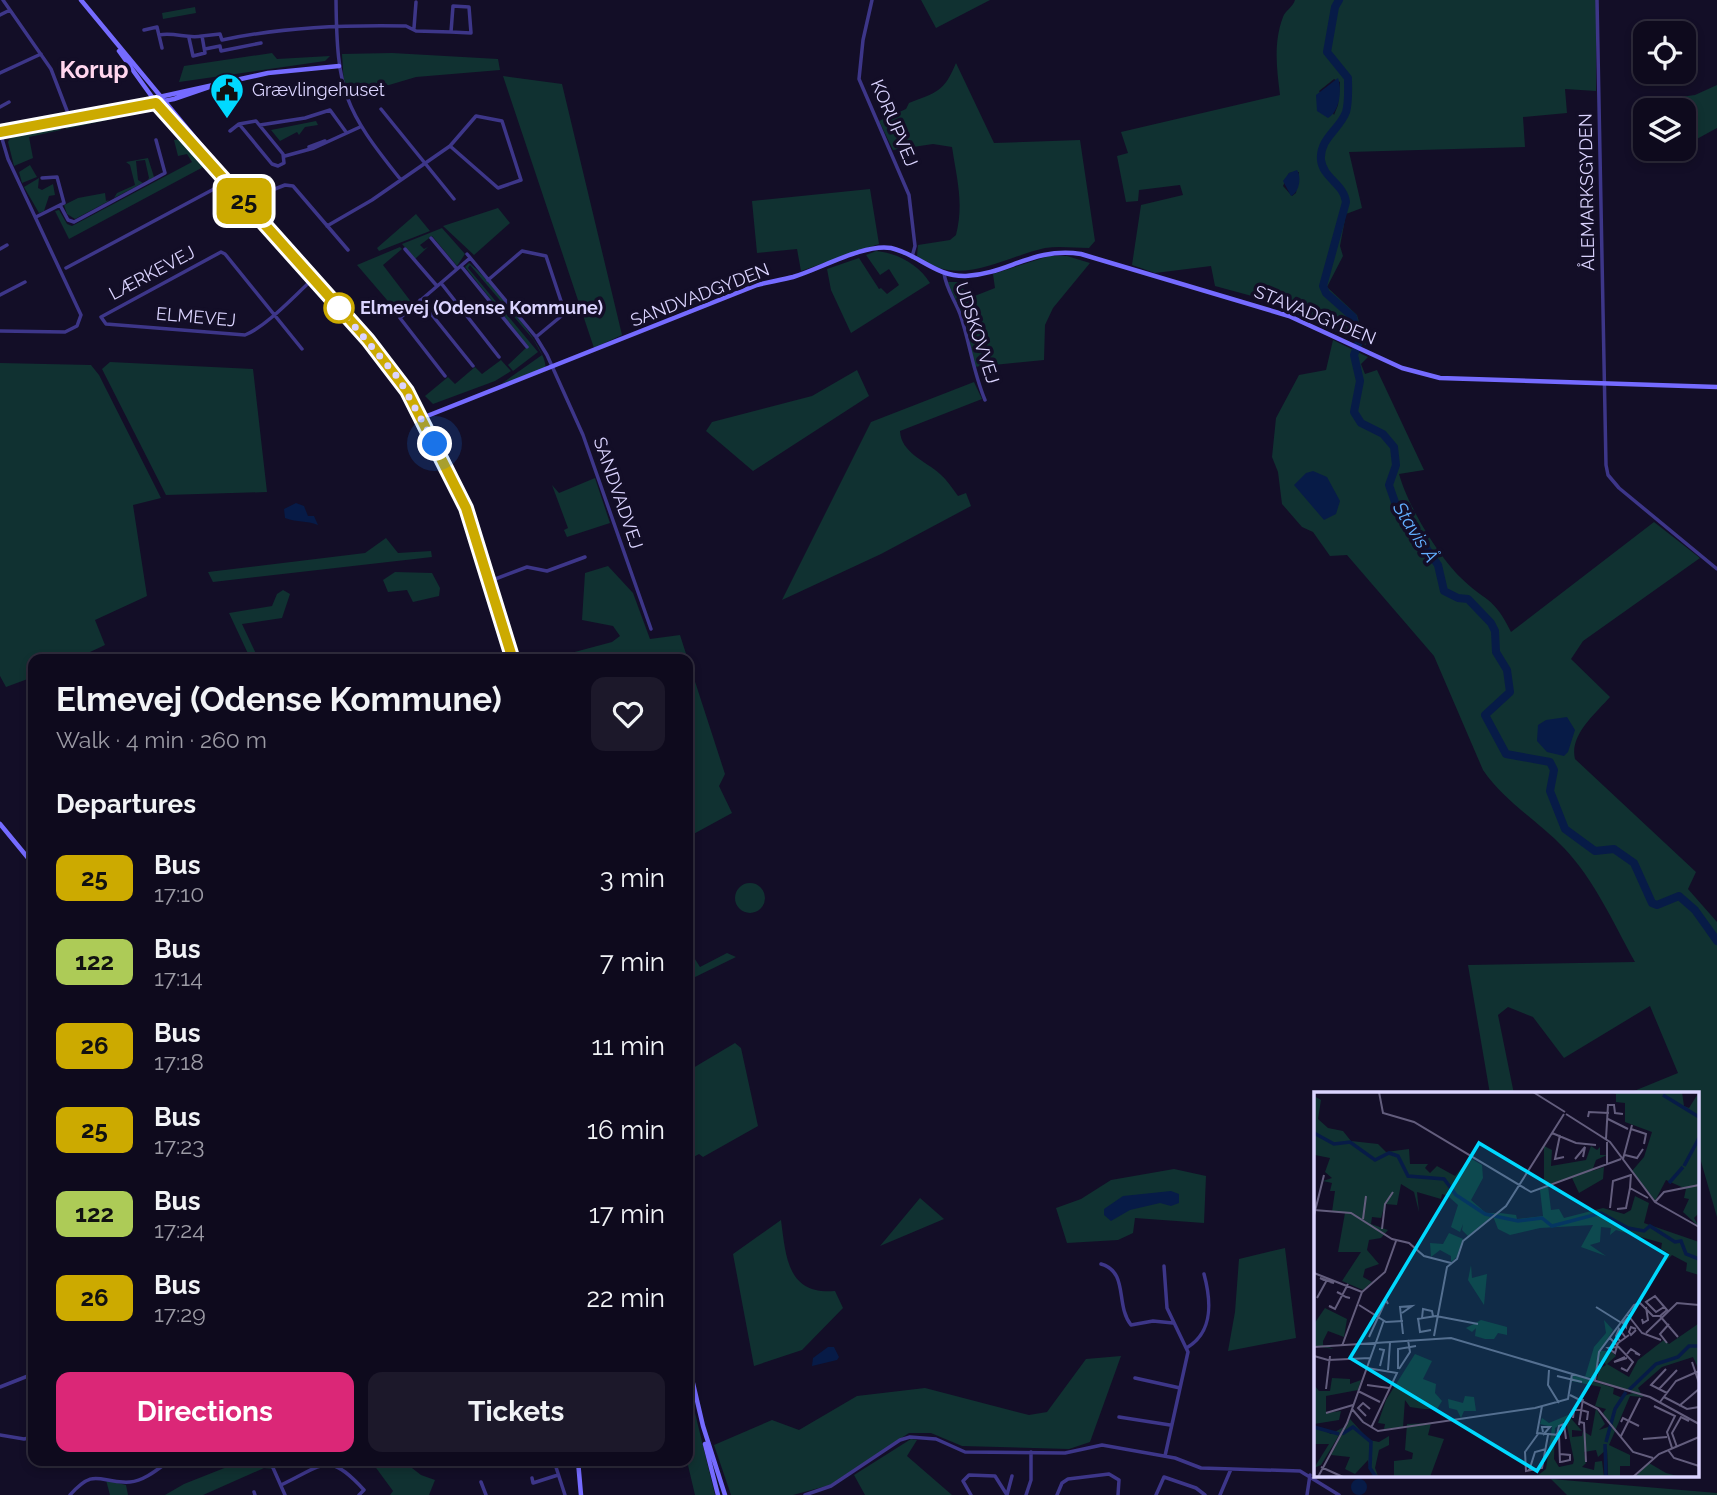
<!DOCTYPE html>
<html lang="en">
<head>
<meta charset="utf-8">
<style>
  body { margin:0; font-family:Raleway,sans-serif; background:#1c182a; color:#f1f3f6; height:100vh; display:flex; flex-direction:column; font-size:26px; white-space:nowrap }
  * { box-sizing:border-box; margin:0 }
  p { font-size:23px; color:#9b9aa4 }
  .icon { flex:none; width:38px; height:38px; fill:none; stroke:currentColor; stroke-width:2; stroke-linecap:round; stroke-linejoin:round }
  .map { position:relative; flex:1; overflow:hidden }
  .drawer { position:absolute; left:28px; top:654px; width:665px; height:812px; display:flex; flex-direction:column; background:#0e0a1d; border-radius:14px; box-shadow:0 4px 10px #0003,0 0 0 2px #2e2b3b }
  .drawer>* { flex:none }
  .badge { padding:0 14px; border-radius:10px; font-size:24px; line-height:46px }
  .controls { position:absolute; left:1633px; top:21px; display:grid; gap:14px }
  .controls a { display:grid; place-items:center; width:63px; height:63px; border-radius:14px; background:#0e0a1d; box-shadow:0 4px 10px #0003,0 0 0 2px #2e2b3b; font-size:35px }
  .you { position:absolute; width:35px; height:35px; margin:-18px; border:5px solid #fff; border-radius:50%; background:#1a73e8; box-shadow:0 0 0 10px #1a73e833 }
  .map>.badge { position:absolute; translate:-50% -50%; box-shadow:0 0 0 4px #fff }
  h2 { padding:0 28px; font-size:26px; line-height:63px }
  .round { display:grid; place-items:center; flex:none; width:74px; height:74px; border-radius:14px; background:#1c182a }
  .overview { display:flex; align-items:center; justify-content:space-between; height:119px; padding:0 28px }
  h1 { font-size:33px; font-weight:700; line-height:52px }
  .primary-button { display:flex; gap:14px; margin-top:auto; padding:14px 28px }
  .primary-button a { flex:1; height:80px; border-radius:14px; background:#db2777; color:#fff; font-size:28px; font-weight:700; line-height:80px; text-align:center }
  .primary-button a+a { background:#1c182a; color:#f1f3f6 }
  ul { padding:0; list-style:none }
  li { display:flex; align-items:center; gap:21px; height:84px; padding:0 28px }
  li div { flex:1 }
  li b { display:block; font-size:26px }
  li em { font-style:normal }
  li .badge { min-width:77px; font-weight:700; text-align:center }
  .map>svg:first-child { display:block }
  .green { fill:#103131; fill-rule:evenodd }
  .water { fill:#071b47 }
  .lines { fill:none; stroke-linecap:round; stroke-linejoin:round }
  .river { stroke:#071b47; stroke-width:8 }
  .street { stroke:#3d3689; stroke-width:3.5 }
  .secondary { stroke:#756bff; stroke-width:4.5 }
  .line-casing { stroke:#fff; stroke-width:16 }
  .line { stroke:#ca0; stroke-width:10 }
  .walk { stroke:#dbd4ff; stroke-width:7; stroke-dasharray:0 12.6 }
  .stop-dot { fill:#fff; stroke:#ca0; stroke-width:3.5 }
  .labels { text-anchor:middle; stroke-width:7; stroke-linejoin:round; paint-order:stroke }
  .poi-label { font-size:18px; fill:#dbd4ff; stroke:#130e27; text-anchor:start }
  .street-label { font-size:18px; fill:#dbd4ff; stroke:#130e27 }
  .stop-label { font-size:18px; font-weight:bold; fill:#dbd4ff; stroke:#130e27; text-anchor:start }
  .water-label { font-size:19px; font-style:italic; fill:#62afff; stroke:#130e27 }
  .district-label { font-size:24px; font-weight:bold; fill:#ffd6ee; stroke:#130e27 }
  .inset-river { fill:none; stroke:#071b47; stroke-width:3.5 }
  .inset-road { fill:none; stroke:#635d7d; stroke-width:2 }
  .view { fill:#00d9ff; fill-opacity:0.15; stroke:#00d9ff; stroke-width:3.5 }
  .inset-edge { fill:none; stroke:#dbd4ff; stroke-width:3.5 }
</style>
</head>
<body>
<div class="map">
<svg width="1717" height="1495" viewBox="0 0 1717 1495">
  <rect width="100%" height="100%" fill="#130e27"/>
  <path class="green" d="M921 0H990L936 28Z
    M1295 0H1596V91L1565 89 1567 113 1523 117 1525 147 1349 152 1362 208 1346 214 1340 246 1343 256 1327 287 1357 315 1366 345 1263 299 1215 286 1211 266 1155 273 1132 265 1141 205 1183 195 1180 185 1139 190 1138 201 1126 202 1117 156 1128 153 1121 132 1280 95C1277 70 1273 43 1283 17 1285 11 1293 7 1295 0ZM1334 79 1340 82 1338 105 1334 115 1319 91ZM1299 172 1296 193 1292 196 1283 186 1289 173Z
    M195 7 196 13 163 19 162 13Z
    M272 53 277 59 330 56 325 61 179 82 184 66Z
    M392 53 498 59 500 70 416 77 389 85 344 86 342 54Z
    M956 63 994 143 1080 140 1095 241 1089 248C1075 248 1059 246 1045 248 1001 258 958 289 917 256L918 245 950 240 956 235C964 203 957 180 952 147L933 144 893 150 879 121 906 109 909 103C937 92 944 92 956 63Z
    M503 76 562 84 622 335 594 348Z
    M1717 85V128L1684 146V110H1675L1673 98 1695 95Z
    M121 113 122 117 66 129 65 123Z
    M316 121 318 125 305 127 299 135 297 132 280 141 271 130Z
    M60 124 61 130 29 137 33 158 14 166 8 142 11 136Z
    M180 139 207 165 69 239 55 211 59 210 67 224 72 226 192 162 187 154 178 156 174 140Z
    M148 158 154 177 147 181 149 178 145 160 136 161 138 180 143 183 114 198 117 193 135 185 130 165 126 162Z
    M30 165 37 177 22 183 19 172Z
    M39 178 38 188 42 190 53 184 55 195 49 196 44 211 39 213 24 187Z
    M870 189 879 244 801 271 797 249 757 253 752 201Z
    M105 193 106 201 109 200 107 202 75 219 67 214 64 205 78 198Z
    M498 208 510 223 474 255 443 226Z
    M416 214 430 231 379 251 377 248Z
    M442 228 465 254 457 266 432 236 420 245 424 249 428 247 415 259 402 244Z
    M400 247 402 249 383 265 412 303 399 314 357 265Z
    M876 251C898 253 919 265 930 283L851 333 831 290 827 269 859 258 879 289 881 288 887 294 899 285 889 269 880 275 866 255Z
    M1049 256H1067L1090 263 1053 308 1045 325 1044 360 974 367 966 321 947 282H961L967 299 995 288 993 274Z
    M469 263C485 274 551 352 545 368L501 384 542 355 533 339 470 265 468 268 538 352 513 371 508 365 528 346 465 267Z
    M1333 340 1368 357 1361 364 1365 374 1377 370 1424 470 1399 474C1408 506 1437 554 1460 577 1485 602 1493 595 1511 632L1654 522 1700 558 1583 641 1571 659 1610 697C1596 713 1569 735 1575 759L1696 872 1688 889 1717 922V1217L1698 1151V1094H1637L1634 1091 1678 1073 1650 1006 1564 1058 1533 1017 1508 1007 1498 1015 1514 1094H1490L1468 965 1635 962C1613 922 1595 881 1564 848 1538 821 1505 802 1483 770L1434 656 1347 555 1330 556 1313 532 1302 527 1282 504 1278 472 1272 457 1276 418 1299 375 1326 370Z
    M501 360 511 371 495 381 433 404 425 396 448 377 455 384 475 367 482 374Z
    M110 362 253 369 267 492 166 495 102 369Z
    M0 363 91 365 99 375 161 498 133 505 147 596 95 620 105 645 90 652 89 660H33V677L6 687 0 676Z
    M857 370 869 396 753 471 706 431 712 422 812 396Z
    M974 382 982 399 900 431C901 453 926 461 940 474 947 480 952 488 958 496L966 493 971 506 881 554 782 600 871 422Z
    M595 478 610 523 567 537 564 530 568 528 552 485 559 493Z
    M386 538 398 553 431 551 432 557 213 582 208 572 365 553Z
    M608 566 633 593 650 639 680 635 688 660H573L571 653 612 642 620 636 613 626 582 620 585 573Z
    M395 572 432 573 440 588 439 596 413 602 407 590 388 592 383 580Z
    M283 590 290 594 282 618 242 624 259 660H251L229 613 272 606 277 594Z
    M688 660 725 774 719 786 732 813 688 837Z
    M735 898a15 15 0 1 1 30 0a15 15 0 1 1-30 0Z
    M688 948 700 967 727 953 736 957 691 979 688 975Z
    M735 1043 741 1048 758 1126 703 1157 699 1154 688 1160V1071Z
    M1174 1169 1206 1176 1204 1223 1135 1218 1133 1233 1118 1240 1067 1243 1056 1208 1081 1199 1111 1180Z
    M920 1198 944 1219 880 1246Z
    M781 1220C786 1257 787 1295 835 1291L843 1308 802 1350 754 1366 733 1254Z
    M1285 1248 1296 1338 1228 1351 1235 1312 1239 1259Z
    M1121 1356 1090 1442 1069 1449 962 1446 931 1433H909L830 1485 793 1495H731L714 1445 772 1420 799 1430 857 1396 925 1388 1029 1415 1047 1412 1086 1359Z
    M688 1384 715 1495H695L687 1461Z
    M911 1439 917 1440 907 1456 952 1495H865L854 1475Z
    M242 1461H270L274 1469 264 1468 203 1495H165L184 1484Z
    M371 1461H403L421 1475 435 1480 429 1495H390L393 1491Z
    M1551 1479 1717 1493V1495H1567Z
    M106 1480 126 1485 128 1495H110Z"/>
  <path class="water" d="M1338 78C1342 90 1340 111 1328 118L1317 111 1316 95Z
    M1297 170C1302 177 1299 193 1291 196L1283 181 1289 173Z
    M1313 471 1327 477 1340 501 1336 514 1324 520 1294 485 1306 473Z
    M296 503 304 506 308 516H314L318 525C306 520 298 523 285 518L284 509Z
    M1567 717 1575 730 1568 752 1564 756 1547 752 1537 741 1538 725 1546 720Z
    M1171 1191 1179 1194V1203L1171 1206 1160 1203 1130 1210 1111 1221 1104 1215V1209L1123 1196Z
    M828 1347H834L839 1357 837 1360 812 1366 813 1358Z
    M1351 1487a8 8 0 1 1 16 0a8 8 0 1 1-16 0Z"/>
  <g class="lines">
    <path class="river" d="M1339 0 1335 7 1327 52 1348 78C1348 89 1349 102 1346 112 1340 129 1319 139 1321 160 1323 178 1344 184 1346 202L1323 286 1326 293 1353 317 1359 342 1354 355 1360 381 1354 412 1361 423 1383 434 1394 447 1396 465 1389 485 1396 505 1438 565 1444 591 1458 598 1468 599 1491 623 1495 631 1496 652 1507 670 1510 692 1485 715 1506 754 1550 762 1554 770 1550 791 1565 829 1595 851 1614 849 1634 863 1652 903 1657 905 1679 896 1695 910 1717 941"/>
    <path class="street" d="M3 0 51 69 69 116
      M336 0C337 92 344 109 401 180
      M872 0 863 40 859 79 909 195 915 246 912 257
      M1597 0 1606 465 1608 475 1619 488 1717 569
      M0 15 10 10
      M414 28 416 2
      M144 30 157 27 162 48
      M159 35C175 32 187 39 202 36
      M189 38 193 56 205 53 202 36 220 34 222 40C283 27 344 25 406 26L416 31 451 32 453 6 469 7 471 33 451 32
      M205 49 220 46 221 51 261 43
      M0 73 41 54
      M0 107 9 102
      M381 109 454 199
      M260 125 305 118 330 110 346 132
      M230 131 239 124 256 121 283 154 284 163 278 166 272 164 239 124
      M309 147 325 141
      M285 156 314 148 360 127
      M267 192 285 185 293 186 348 250
      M60 205 68 220 74 222 165 173 156 140
      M36 217 64 203 57 177 42 178
      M327 226 372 200 450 146 476 116 502 121 521 180 498 188 450 146
      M431 238 457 269
      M0 249 7 245
      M405 249 437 286
      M467 254 536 337 547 355 583 435 651 629
      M461 266 527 347
      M66 268 227 182
      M944 273C946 289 955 300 960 314 970 343 973 372 985 400
      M488 280 522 251 546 256 565 313 536 337
      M441 283 499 357
      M0 295 25 282
      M420 300 473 366
      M0 331 65 332 77 326 81 315 8 159 0 132
      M302 349 225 254 221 252 101 317 106 324 245 335C267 326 295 295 313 279
      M445 376 400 318 470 258
      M490 581 527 567 547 571 585 557
      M1101 1264C1129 1272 1115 1305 1131 1325L1153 1321 1173 1323
      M1164 1266 1167 1308 1188 1352 1165 1456
      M1188 1347C1214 1331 1211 1300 1204 1274
      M1135 1378 1180 1388
      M0 1387 33 1374
      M1119 1417 1170 1425
      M0 1435 24 1439 33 1437
      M270 1461 285 1495
      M554 1461 565 1495
      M532 1478 533 1483 558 1475
      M481 1482 486 1495
      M281 1485C325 1464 328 1451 364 1490L359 1495
      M254 1492 255 1495
      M70 1495C96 1466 99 1484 130 1482 144 1481 158 1469 169 1461
      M805 1495 831 1486 900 1440 910 1437 936 1439 965 1452 1065 1453 1102 1445 1175 1458 1201 1468 1300 1471 1339 1495
      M971 1495 963 1481 969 1475 995 1476 1007 1495
      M1007 1495 1012 1476
      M1026 1495 1031 1480V1452
      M1057 1495 1062 1483 1068 1479 1109 1474 1119 1480 1118 1495
      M1156 1495 1164 1477 1196 1488 1205 1495
      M1220 1495 1231 1469
      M1307 1495 1310 1475"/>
    <path class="secondary" d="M81 0 286 248 399 379 466 508 513 660
      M119 51 160 108 248 205
      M102 113 174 99 209 87
      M0 132 268 73 339 66
      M422 418 757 285C769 282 781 280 793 277 820 269 865 243 891 248 918 254 936 277 966 276 1008 274 1032 247 1081 254L1289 316 1402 368 1440 378 1717 387
      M0 824 33 864
      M688 1362 703 1426 725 1495
      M705 1444 718 1495
      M578 1461 581 1495"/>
  </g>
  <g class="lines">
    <g class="line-casing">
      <path id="line" d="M0 132 156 103 368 340 407 391 466 508 513 660"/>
    </g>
    <use href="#line" class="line"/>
    <path class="walk" d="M339 308 399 379 435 444"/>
  </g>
  <defs>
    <g id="civic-pin" transform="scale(1.75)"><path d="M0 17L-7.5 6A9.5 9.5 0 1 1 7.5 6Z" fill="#00d9ff" stroke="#130e27"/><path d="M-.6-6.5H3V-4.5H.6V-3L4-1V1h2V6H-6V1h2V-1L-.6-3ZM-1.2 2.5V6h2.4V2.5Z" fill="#111"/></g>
  </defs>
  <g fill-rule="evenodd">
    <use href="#civic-pin" x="227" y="90"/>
  </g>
  <circle class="stop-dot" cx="339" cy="308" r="14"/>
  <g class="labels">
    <g class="poi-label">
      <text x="252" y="96">Grævlingehuset</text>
    </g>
    <g class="street-label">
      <text transform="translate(894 123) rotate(67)" y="6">KORUPVEJ</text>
      <text transform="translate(1587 192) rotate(-91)" y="6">ÅLEMARKSGYDEN</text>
      <text transform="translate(152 273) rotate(-28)" y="6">LÆRKEVEJ</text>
      <text transform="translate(700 295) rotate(-21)" y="6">SANDVADGYDEN</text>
      <text transform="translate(1315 315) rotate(22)" y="6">STAVADGYDEN</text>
      <text transform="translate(196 317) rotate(5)" y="6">ELMEVEJ</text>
      <text transform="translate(977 333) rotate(72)" y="6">UDSKOVVEJ</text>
      <text transform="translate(618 493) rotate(71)" y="6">SANDVADVEJ</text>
    </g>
    <g class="stop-label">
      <text x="360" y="314">Elmevej (Odense Kommune)</text>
    </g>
    <g class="water-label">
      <text transform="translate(1416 532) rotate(58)" y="7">Stavis Å</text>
    </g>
    <g class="district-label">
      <text x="94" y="78">Korup</text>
    </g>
  </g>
  <g transform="translate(1314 1092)">
    <rect width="385" height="385" fill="#130e27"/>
    <path d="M296 0H368L370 14 375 16 385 0V121L380 126 385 135 369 120 375 107 370 106 372 97 352 88 341 109 318 79 330 65 338 40 311 30V11L302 10V2ZM0 4 7 8 4 27 14 36 29 39 37 49 64 52 72 60 95 57 96 72H114L111 76 116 81 123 74 141 84 156 66 168 73 169 86 157 108 172 121H182L154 144 148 138 149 132 146 140 137 135 144 113 134 104 128 102 127 107 103 100 105 120 100 100 87 92 83 113 71 112 67 126 58 125 57 132 74 138 67 146 55 148 53 158 65 172 51 177 49 185 58 190 49 198 28 189 47 160H24L31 121 18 120 21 99H16L18 91 9 89 18 86 11 80 16 66 1 63 0 72ZM230 54 238 58 237 74 272 68 277 54 283 58 286 55V63H293L282 68 278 79 290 75 289 87 265 101 258 86 234 94 237 118 245 117 250 126 289 116 310 122 317 118 321 104 335 111 330 131 385 150V183L372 179 373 171 358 163 338 183 354 161 347 157 348 151 302 138 296 143 297 136 287 135 286 150 276 153 292 164 267 155 279 133 226 136 196 143 184 137 179 124 186 121 202 123 203 127 229 124 226 98 234 94 233 90 230 91ZM135 141 149 147 143 165 137 170V164L126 158 117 165 116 151 129 152ZM157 173 158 186 173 182 170 213 154 188ZM11 216 33 227 30 245 14 239 9 249V253L20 257 0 254V232ZM167 228 193 235V243L184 241 180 247H171L161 244 162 236 158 240 152 236ZM290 228 299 238 286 259H297L302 264 293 272 315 285 324 268 342 254 350 248 355 252 384 232 385 278 379 265 348 275 324 296 329 305 316 304 295 353 316 363V374H306V385L294 383 293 357 284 365 282 358 270 360 272 371 268 375 280 378 281 370 288 369 290 385H207L223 384 232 377 238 335 226 332 228 326 235 331 254 323 268 339 258 338V345L268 344 269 339 277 344 282 316 291 332 285 338 297 334 289 321 292 317 281 314 287 295 257 289 259 283 300 296 299 302 306 305 319 301 283 288 285 277 292 273 290 270H284L281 286 271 285 280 255 292 241ZM252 329 260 368 259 372 245 375 240 367 241 336ZM101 262 118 269 109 287 122 292 121 301 128 309 123 317H110L96 315 91 308 89 335 70 337 71 332 64 331 72 308ZM18 286 36 287V292L47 288 44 298 12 304V321L27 319 25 328 0 332V293L5 299H16ZM151 304 160 305 162 319H150L147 326 143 318 135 316 134 307 149 311ZM36 327 55 348 65 350 75 344V353L65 358 61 376 64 384 55 376 54 368 41 382 31 377 36 365 17 363ZM117 331 114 343 130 347 116 385H80V369L98 367 99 361 91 358 93 332ZM0 334 17 342 30 335 7 373 0 376 15 352H0ZM335 371 352 381 367 385H321Z" fill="#103131" fill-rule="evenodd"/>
    <path class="inset-river" d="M349 3 385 25M0 41 20 52 36 50 61 68 75 61 84 64 94 84 130 87 142 103 171 122 204 129 228 126 238 134 287 121 314 136 330 139 336 134 361 150 367 149 372 162 385 167M370 74 385 46M355 91 369 75M315 298 342 272 364 265 375 254H385M0 335 25 342M28 342 39 335 57 350 56 376 62 385M292 350 301 317 312 300M291 352 292 385"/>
    <path class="inset-road" d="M65 0 69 21 100 30 217 100 307 67M219 0 251 20M252 22 296 50 341 110 385 135M274 25 275 20 295 21M294 27 314 37M317 37 332 42 330 52M238 41 262 51 282 53M246 43 241 67 250 65M292 47 294 13H300L301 21 309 22M293 50V72M311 63 323 66 329 57M261 67 271 55 269 65M309 67 318 33M317 82 316 96 334 106M341 110 350 100 385 93M296 116 299 89 317 83M303 117 312 116 316 96M0 118 37 121 78 147 95 151 110 164 137 171M0 123 10 83M49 127 52 104M68 137 71 112 79 100M0 181 48 200M10 188 6 186 20 191 16 190M27 202 23 200 32 205 36 206 32 205M3 206 14 186M45 213 72 230 89 229M18 215 15 214 21 217 34 192M282 215 306 230M88 221 98 214 86 215 89 242M313 222 328 241 347 248M346 224 353 218 341 204 332 210 342 220 350 215M104 226 106 240 117 238M108 226 109 217 118 219 119 224M103 227 122 224 164 232M328 227 329 231 334 228 332 215M313 228 312 235 309 231 318 221M322 238 317 243 315 240 317 235 322 237M332 241 363 211 385 213M120 244 133 175 143 167 149 149 192 114 250 22M55 245 72 208 74 212M296 246 319 270 313 279 307 276M306 249 302 244 305 237 312 246M353 251 346 242 355 232M28 254 48 200 71 180 82 149M0 255 137 246 336 305 385 332M303 255 294 256 301 261 304 251 315 243M65 257 70 258 66 274M313 262 317 257 326 263 321 261M0 264 14 268 56 266M311 265 300 270 313 266M378 270 385 291M53 276 83 281 57 336M84 277V257L102 254M85 277 96 260 94 248M352 277 337 293 353 301M74 278 76 251M235 278 234 293 245 311M243 284 268 290M281 288 285 260 320 213 326 211 339 224H346L364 245M53 293 75 296M12 297 16 264M345 297 363 278M44 299 66 310M256 303 284 317 319 360 339 366M350 305 373 317 385 315M346 310 362 289 385 279M228 314 223 341 245 343 246 371M340 314 361 324 353 340 358 356M365 314 385 297M38 317 49 330 64 339 221 316 254 307 258 282M12 321 39 313M52 324 44 316 49 311 56 317M259 326 260 318H267L274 320 273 328M266 330 270 331 272 370M307 330 309 326 325 334M265 333 269 307M224 342 211 360 212 379 228 376 234 343M229 343 236 335H228L229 340M243 343 245 334 250 332 252 347M307 344 326 306M329 347 353 345M363 355 358 341 367 325 375 329M354 358 360 366 385 374M246 362 256 363V368L247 370M7 375 29 385M215 379 221 360 232 357M4 385 33 331 70 228M319 385 345 362 385 345"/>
    <path class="view" d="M165 51 353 163 223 379 36 266Z"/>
    <rect width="385" height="385" class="inset-edge"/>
  </g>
</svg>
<div class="controls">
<a><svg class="icon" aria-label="locate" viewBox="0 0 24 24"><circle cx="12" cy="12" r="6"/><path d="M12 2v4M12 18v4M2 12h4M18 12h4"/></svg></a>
<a><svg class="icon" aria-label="layers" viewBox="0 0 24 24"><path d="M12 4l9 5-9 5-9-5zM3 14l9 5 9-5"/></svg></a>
</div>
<div class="you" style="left:435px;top:444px"></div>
<b class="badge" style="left:244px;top:201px;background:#ca0;color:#111">25</b>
<section class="drawer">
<div class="overview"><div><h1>Elmevej (Odense Kommune)</h1><p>Walk · 4 min · 260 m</p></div><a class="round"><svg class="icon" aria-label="heart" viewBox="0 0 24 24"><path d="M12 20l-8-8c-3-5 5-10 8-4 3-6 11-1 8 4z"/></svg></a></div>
<h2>Departures</h2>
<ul>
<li><span class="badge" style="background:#ca0;color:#111">25</span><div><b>Bus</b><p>17:10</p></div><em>3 min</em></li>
<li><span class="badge" style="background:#adcb57;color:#111">122</span><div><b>Bus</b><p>17:14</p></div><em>7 min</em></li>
<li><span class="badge" style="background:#ca0;color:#111">26</span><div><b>Bus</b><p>17:18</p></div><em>11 min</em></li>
<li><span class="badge" style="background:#ca0;color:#111">25</span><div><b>Bus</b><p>17:23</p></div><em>16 min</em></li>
<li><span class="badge" style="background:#adcb57;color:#111">122</span><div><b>Bus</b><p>17:24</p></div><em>17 min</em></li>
<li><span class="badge" style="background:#ca0;color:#111">26</span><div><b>Bus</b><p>17:29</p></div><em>22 min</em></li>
</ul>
<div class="primary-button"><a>Directions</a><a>Tickets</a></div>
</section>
</div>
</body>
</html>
